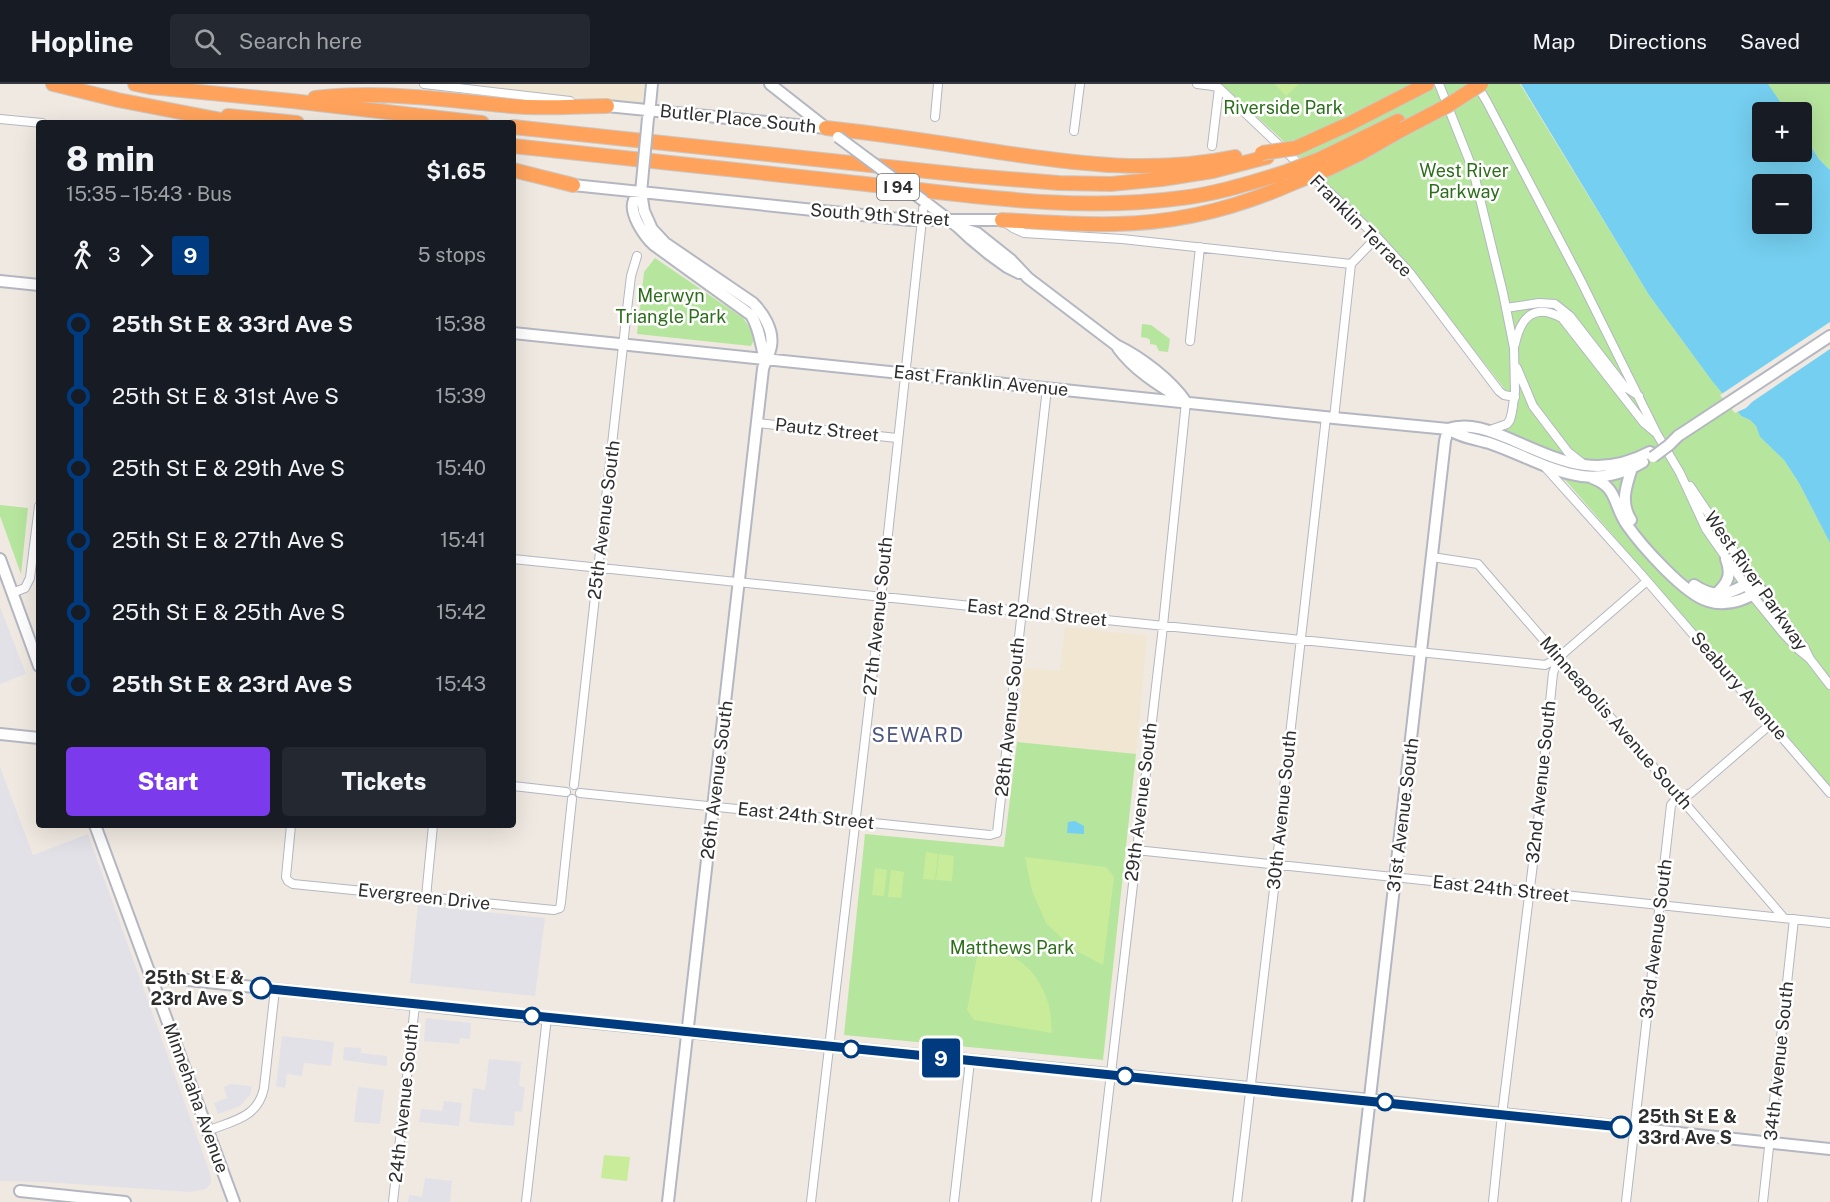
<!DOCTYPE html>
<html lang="en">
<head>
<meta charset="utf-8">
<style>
  body { margin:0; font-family:"Public Sans",sans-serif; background:#242831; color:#f1f3f6; height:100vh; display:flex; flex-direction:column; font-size:22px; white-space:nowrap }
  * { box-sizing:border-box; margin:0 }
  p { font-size:20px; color:#9ea1a6 }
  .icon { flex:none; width:33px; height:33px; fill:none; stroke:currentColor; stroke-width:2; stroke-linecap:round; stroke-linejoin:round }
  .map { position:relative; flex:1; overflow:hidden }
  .sheet { position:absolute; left:36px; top:36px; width:480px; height:708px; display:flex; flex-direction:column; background:#171b24; border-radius:6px; box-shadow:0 6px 24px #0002 }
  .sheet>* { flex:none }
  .badge { padding:0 12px; border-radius:4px; font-size:21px; line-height:39px }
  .tools { position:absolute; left:1752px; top:18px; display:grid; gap:12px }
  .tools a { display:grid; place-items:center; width:60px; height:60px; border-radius:6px; background:#171b24; box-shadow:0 6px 24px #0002; font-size:30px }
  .map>.badge { position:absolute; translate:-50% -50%; box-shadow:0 0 0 3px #fff }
  .legs { display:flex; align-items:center; gap:9px; height:66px; padding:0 30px; font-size:20px }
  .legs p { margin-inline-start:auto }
  .summary { display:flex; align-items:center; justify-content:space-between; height:102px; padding:0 30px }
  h1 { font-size:33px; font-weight:800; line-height:45px }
  .action { display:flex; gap:12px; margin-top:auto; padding:12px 30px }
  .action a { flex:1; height:69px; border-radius:6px; background:#7c3aed; color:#fff; font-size:24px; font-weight:800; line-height:69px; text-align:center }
  .action a+a { background:#242831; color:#f1f3f6 }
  ul { padding:0 30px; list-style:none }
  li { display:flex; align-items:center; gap:21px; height:72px; font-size:22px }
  li i { display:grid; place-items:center; width:9px; height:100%; margin:0 8px; background:currentColor }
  li i::after { content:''; width:15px; height:15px; margin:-8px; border:4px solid; border-radius:50%; background:#171b24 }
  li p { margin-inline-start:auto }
  li:first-child i { background:linear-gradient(#0000 50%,currentColor 0) }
  li:last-child i { background:linear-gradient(currentColor 50%,#0000 0) }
  header { display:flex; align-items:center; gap:36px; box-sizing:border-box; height:84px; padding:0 30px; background:#171b24; border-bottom:2px solid #363941 }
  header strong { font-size:28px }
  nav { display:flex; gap:33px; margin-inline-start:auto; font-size:21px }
  .search { width:420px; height:54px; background:#242831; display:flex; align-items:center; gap:15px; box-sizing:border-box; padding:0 21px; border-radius:6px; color:#9ea1a6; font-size:22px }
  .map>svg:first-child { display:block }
  .industrial { fill:#e3e1e8 }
  .education { fill:#f0e6d1 }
  .green { fill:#b6e59e }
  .pitch { fill:#c9ec9a }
  .water { fill:#75cff0; fill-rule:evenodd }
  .pier { fill:#efe9e1 }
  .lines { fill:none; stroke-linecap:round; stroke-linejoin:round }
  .street-casing { stroke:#b4b7c1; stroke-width:10 }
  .secondary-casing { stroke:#b4b7c1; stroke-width:14 }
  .highway-casing { stroke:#c9c9c9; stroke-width:16 }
  .street { stroke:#fff; stroke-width:8 }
  .secondary { stroke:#fff; stroke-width:10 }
  .highway { stroke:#ffa35c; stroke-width:14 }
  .secondary-bridge-casing { stroke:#b4b7c1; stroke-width:14; stroke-linecap:butt }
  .highway-bridge-casing { stroke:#c9c9c9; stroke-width:16; stroke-linecap:butt }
  .secondary-bridge { stroke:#fff; stroke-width:10 }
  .highway-bridge { stroke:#ffa35c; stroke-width:14 }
  .line-1-casing { stroke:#fff; stroke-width:14 }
  .line-1 { stroke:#003b80; stroke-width:9 }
  .stop-1-dot { fill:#fff; stroke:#003b80; stroke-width:3 }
  .labels { text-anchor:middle; stroke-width:5; stroke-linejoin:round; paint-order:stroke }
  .shield { fill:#fff; stroke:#6d6d6d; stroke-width:1.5 }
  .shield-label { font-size:16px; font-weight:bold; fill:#2e2e2e }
  .park-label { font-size:18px; fill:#2c6e1b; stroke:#fff }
  .street-label { font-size:18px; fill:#2e2e2e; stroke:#fff }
  .stop-label { font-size:18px; font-weight:bold; fill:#2e2e2e; stroke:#fff; text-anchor:end }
  .neighbourhood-label { font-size:20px; letter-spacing:1.5px; fill:#4d5680; stroke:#fff }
</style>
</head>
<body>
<header>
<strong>Hopline</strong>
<div class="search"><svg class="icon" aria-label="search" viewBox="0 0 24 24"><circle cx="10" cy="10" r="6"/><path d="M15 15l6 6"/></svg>Search here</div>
<nav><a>Map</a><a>Directions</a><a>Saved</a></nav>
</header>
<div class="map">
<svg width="1830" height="1118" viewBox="0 0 1830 1118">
  <rect width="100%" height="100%" fill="#efe9e1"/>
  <path class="industrial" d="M0 523 26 590 0 600Z
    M0 683 33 771 88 750 209 1086 211 1094V1099L206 1105 190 1108 45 1098 0 1097Z
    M418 821 545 834 535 912 410 899Z
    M426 934 471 939 470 955 460 954 459 960 424 957Z
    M282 952 334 958 331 982 304 979 302 992 287 990 285 1004 276 1002Z
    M344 963 361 964V969L387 972V982L343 976Z
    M489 975 521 978 519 1002 525 1003 522 1028 515 1027 514 1042 469 1038 473 1004 485 1006Z
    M231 1000 252 1002 250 1011 240 1022 218 1030 214 1019 227 1014 224 1003Z
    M358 1003 384 1006 380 1040 354 1038Z
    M444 1017 462 1019 459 1042 419 1038 421 1025 442 1027Z
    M425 1094 452 1097 450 1118H408L409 1111 422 1113Z"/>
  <path class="education" d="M458 0H644L642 20Z
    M1065 543 1147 552 1136 670 1017 658 1025 584 1060 587Z"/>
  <path class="green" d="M1216 0H1520L1649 211 1712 297 1741 332 1750 336 1756 342 1760 353 1784 376 1799 399 1830 459V702L1567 398 1505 347 1514 336 1518 322 1399 170 1277 51 1229 7Z
    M1765 0H1830V86L1819 75 1802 50V28H1786Z
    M655 174 743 234 750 244 754 256 751 262 637 250 644 188Z
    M1142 240 1151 241 1170 255 1168 268 1159 267 1156 261 1150 260V256L1147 254 1141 253Z
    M0 421 28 424 21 490 0 432Z
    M1017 658 1136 670 1103 976 844 951 865 750 1004 763Z"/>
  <path class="pitch" d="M1275 0H1299L1286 12Z
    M926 768 938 770 935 796 923 795Z
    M939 770 954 772 952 797 936 796Z
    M1025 773 1106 783 1114 793 1103 881 1073 865 1046 839 1032 807Z
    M875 784 887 786 884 812 872 811Z
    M891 786 904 788 901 814 888 813Z
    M980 856C1011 870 1036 881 1047 916 1051 926 1051 938 1052 949L974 936 967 926Z
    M604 1071 630 1073 627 1097 601 1094Z"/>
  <path class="water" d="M1521 0H1768L1787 28H1762V68H1802V49L1819 75 1830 86V459L1799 399 1784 376 1760 353 1756 342 1750 336 1741 332 1712 297 1649 211ZM1762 100H1802V140H1762Z
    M1075 737 1084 742V750L1067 749 1068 738Z"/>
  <path class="pier" d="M1830 238V265L1752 318 1746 324 1735 329 1720 311Z"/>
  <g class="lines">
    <g class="street-casing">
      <path id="street" d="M424 0 570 17
        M1197 0 1213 2 1219 4 1302 83
        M1439 0 1473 86 1503 209 1514 264 1515 308 1512 328 1510 336 1507 340 1490 346
        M1477 1 1487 18 1580 195 1657 350 1680 389 1706 445 1752 511 1783 549 1799 566 1810 575
        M935 33 938 0
        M0 35 42 39
        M1074 47 1080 0
        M1212 62 1219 4
        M1311 91 1377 153 1410 189 1499 307 1504 311 1515 313
        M1003 137 1013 144 1024 149 1122 155 1351 180
        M1351 180 1377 153
        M1506 224 1539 219 1555 220 1570 232 1625 303 1639 312
        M1190 257 1200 163
        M1515 260C1521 232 1535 219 1562 234L1644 339 1656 349
        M1517 284 1533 322 1568 368 1582 379
        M1334 334 1351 180
        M757 339 897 354
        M1545 383 1641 490 1830 709
        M1690 402 1748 488 1804 563 1810 575 1830 601
        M1432 473 1478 480 1784 834
        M513 475 1545 581 1559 574
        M12 509 25 504 30 494 39 422
        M574 701 628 217 631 192 637 172
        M513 702 566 708
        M580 709 990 751 997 749 1047 304
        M291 741 286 793 288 797 293 800 554 826 560 824 561 818 572 715
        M1136 766 1830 839
        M426 813 433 741
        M207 1047C232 1037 258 1034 264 1004L275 905
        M393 1118 415 921
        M526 1118 547 933
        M811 1118 875 570 924 117
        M954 1118 970 977
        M1096 1118 1162 551 1186 318
        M1237 1118 1277 780 1282 722 1326 333
        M1493 1118 1502 1031 1537 747 1553 589 1559 574 1566 567 1647 497
        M1626 1118 1671 721 1676 715 1691 709 1772 639
        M1763 1118 1794 835"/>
    </g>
    <g class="secondary-casing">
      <path id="secondary" d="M770 0 826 44
        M607 22 826 44
        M649 31 652 0
        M642 98 641 108 644 127 652 145 665 159 753 219C763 229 774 246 771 262 770 270 765 277 763 285L668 1118
        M573 101 910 136H1002
        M641 108C639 111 636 113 634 116 628 129 645 153 654 161L751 231C760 245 760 259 765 275
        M924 117 958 143 971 155 989 170 1007 183 1019 189
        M958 143 977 149 1011 176 1028 194 1116 261C1141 273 1171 296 1186 318
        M0 197 39 201
        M513 249 1334 334 1448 345C1469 338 1491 347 1510 355 1561 377 1597 396 1650 368
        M1118 264C1133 285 1158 301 1180 314
        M1448 345C1461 354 1477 355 1492 360 1546 379 1586 412 1643 378
        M1678 352 1830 252
        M1592 394C1618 403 1613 421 1627 441 1641 461 1684 510 1708 517 1726 523 1745 516 1761 506
        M1631 436C1620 419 1626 402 1632 384
        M0 475 39 582
        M1694 501C1718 517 1731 509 1754 496
        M1716 510C1728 499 1732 491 1726 475
        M0 650 39 654
        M95 741 234 1118
        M151 892 477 927 1370 1016 1830 1065
        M20 1107 125 1118
        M1358 1118 1445 357 1448 345"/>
    </g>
    <g class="highway-casing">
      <path id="highway" d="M53 0 118 16 237 39
        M135 0 150 3 292 17 482 39
        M315 14C380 6 446 16 511 22 543 25 575 22 607 22
        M228 32 297 39
        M513 43 973 92 1059 99 1111 100 1162 95 1213 87 1267 73
        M826 44C884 50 941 59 998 68 1079 80 1153 90 1235 73
        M513 62C627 74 742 87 856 99 964 110 1073 129 1181 114 1216 110 1250 99 1283 89
        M1296 64 1349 40 1427 0
        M1320 75 1398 37
        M1330 84 1361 69 1403 45
        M513 86 573 101
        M1002 136C1040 138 1078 141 1116 140 1178 139 1237 124 1293 99"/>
    </g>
    <use href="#street" class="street"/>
    <use href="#secondary" class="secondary"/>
    <use href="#highway" class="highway"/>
    <g class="secondary-bridge-casing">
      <path id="secondary-bridge" d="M838 53 924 117
        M642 98 648 34
        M1653 373 1669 361 1678 352"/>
    </g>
    <g class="highway-bridge-casing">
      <path id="highway-bridge" d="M1403 45 1447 22 1481 0
        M1262 69 1296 64
        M1283 89 1320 75
        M1293 99 1330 84"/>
    </g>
    <use href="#secondary-bridge" class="secondary-bridge"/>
    <use href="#highway-bridge" class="highway-bridge"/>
  </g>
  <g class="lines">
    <g class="line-1-casing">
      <path id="line-1" d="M261 904C714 953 1168 994 1621 1043"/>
    </g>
    <use href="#line-1" class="line-1"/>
  </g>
  <g class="stop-1-dot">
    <circle cx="261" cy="904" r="10"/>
    <circle cx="532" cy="932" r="8"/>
    <circle cx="851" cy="965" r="8"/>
    <circle cx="1125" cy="992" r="8"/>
    <circle cx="1385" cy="1018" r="8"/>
    <circle cx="1621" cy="1043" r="10"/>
  </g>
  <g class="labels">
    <rect class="shield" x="877" y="90" width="42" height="26" rx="4.5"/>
    <g class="shield-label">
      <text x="898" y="109">I 94</text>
    </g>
    <g class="park-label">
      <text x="1283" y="30">Riverside Park</text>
      <text x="1464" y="93">West River<tspan x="1464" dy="21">Parkway</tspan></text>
      <text x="671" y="218">Merwyn<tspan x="671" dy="21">Triangle Park</tspan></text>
      <text x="1012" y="870">Matthews Park</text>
    </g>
    <g class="street-label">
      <text transform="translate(738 35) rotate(6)" y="6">Butler Place South</text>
      <text transform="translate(880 131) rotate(4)" y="6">South 9th Street</text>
      <text transform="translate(1361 142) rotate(45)" y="6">Franklin Terrace</text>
      <text transform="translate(981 297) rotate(6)" y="6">East Franklin Avenue</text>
      <text transform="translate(827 346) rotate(6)" y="6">Pautz Street</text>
      <text transform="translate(604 436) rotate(-83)" y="6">25th Avenue South</text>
      <text transform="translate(1756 497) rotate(55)" y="6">West River Parkway</text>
      <text transform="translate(1037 529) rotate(6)" y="6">East 22nd Street</text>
      <text transform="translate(878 532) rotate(-84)" y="6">27th Avenue South</text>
      <text transform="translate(1739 602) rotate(49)" y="6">Seabury Avenue</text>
      <text transform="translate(1010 633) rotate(-84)" y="6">28th Avenue South</text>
      <text transform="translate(1616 639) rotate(49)" y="6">Minneapolis Avenue South</text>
      <text transform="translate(717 696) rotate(-83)" y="6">26th Avenue South</text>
      <text transform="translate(1541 698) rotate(-84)" y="6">32nd Avenue South</text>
      <text transform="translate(1141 718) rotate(-83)" y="6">29th Avenue South</text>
      <text transform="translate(1282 726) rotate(-84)" y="6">30th Avenue South</text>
      <text transform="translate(1403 731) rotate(-83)" y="6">31st Avenue South</text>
      <text transform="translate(806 732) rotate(6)" y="6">East 24th Street</text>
      <text transform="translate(1501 805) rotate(6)" y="6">East 24th Street</text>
      <text transform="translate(424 813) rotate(6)" y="6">Evergreen Drive</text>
      <text transform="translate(1656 855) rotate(-83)" y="6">33rd Avenue South</text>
      <text transform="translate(1779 977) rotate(-84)" y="6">34th Avenue South</text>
      <text transform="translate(196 1014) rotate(70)" y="6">Minnehaha Avenue</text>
      <text transform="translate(404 1019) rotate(-84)" y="6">24th Avenue South</text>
    </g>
    <g class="stop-label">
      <text x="244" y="900">25th St E &amp;<tspan x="244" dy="21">23rd Ave S</tspan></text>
      <text x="1638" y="1039" text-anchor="start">25th St E &amp;<tspan x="1638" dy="21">33rd Ave S</tspan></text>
    </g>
    <g class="neighbourhood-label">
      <text x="918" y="658">SEWARD</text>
    </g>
  </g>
</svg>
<div class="tools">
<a>+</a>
<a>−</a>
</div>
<b class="badge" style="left:941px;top:974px;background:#003b80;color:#fff">9</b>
<section class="sheet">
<div class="summary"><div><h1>8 min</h1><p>15:35 – 15:43 · Bus</p></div><b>$1.65</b></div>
<div class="legs"><svg class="icon" aria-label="walk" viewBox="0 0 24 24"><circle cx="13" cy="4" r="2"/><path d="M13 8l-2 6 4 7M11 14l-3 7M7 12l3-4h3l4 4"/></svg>3<svg class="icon" aria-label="forward" viewBox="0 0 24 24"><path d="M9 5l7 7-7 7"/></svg><b class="badge" style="background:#003b80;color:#fff">9</b><p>5 stops</p></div>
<ul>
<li><i style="color:#003b80"></i><b>25th St E &amp; 33rd Ave S</b><p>15:38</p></li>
<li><i style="color:#003b80"></i><span>25th St E &amp; 31st Ave S</span><p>15:39</p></li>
<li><i style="color:#003b80"></i><span>25th St E &amp; 29th Ave S</span><p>15:40</p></li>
<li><i style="color:#003b80"></i><span>25th St E &amp; 27th Ave S</span><p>15:41</p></li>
<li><i style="color:#003b80"></i><span>25th St E &amp; 25th Ave S</span><p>15:42</p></li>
<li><i style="color:#003b80"></i><b>25th St E &amp; 23rd Ave S</b><p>15:43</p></li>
</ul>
<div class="action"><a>Start</a><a>Tickets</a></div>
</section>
</div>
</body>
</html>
